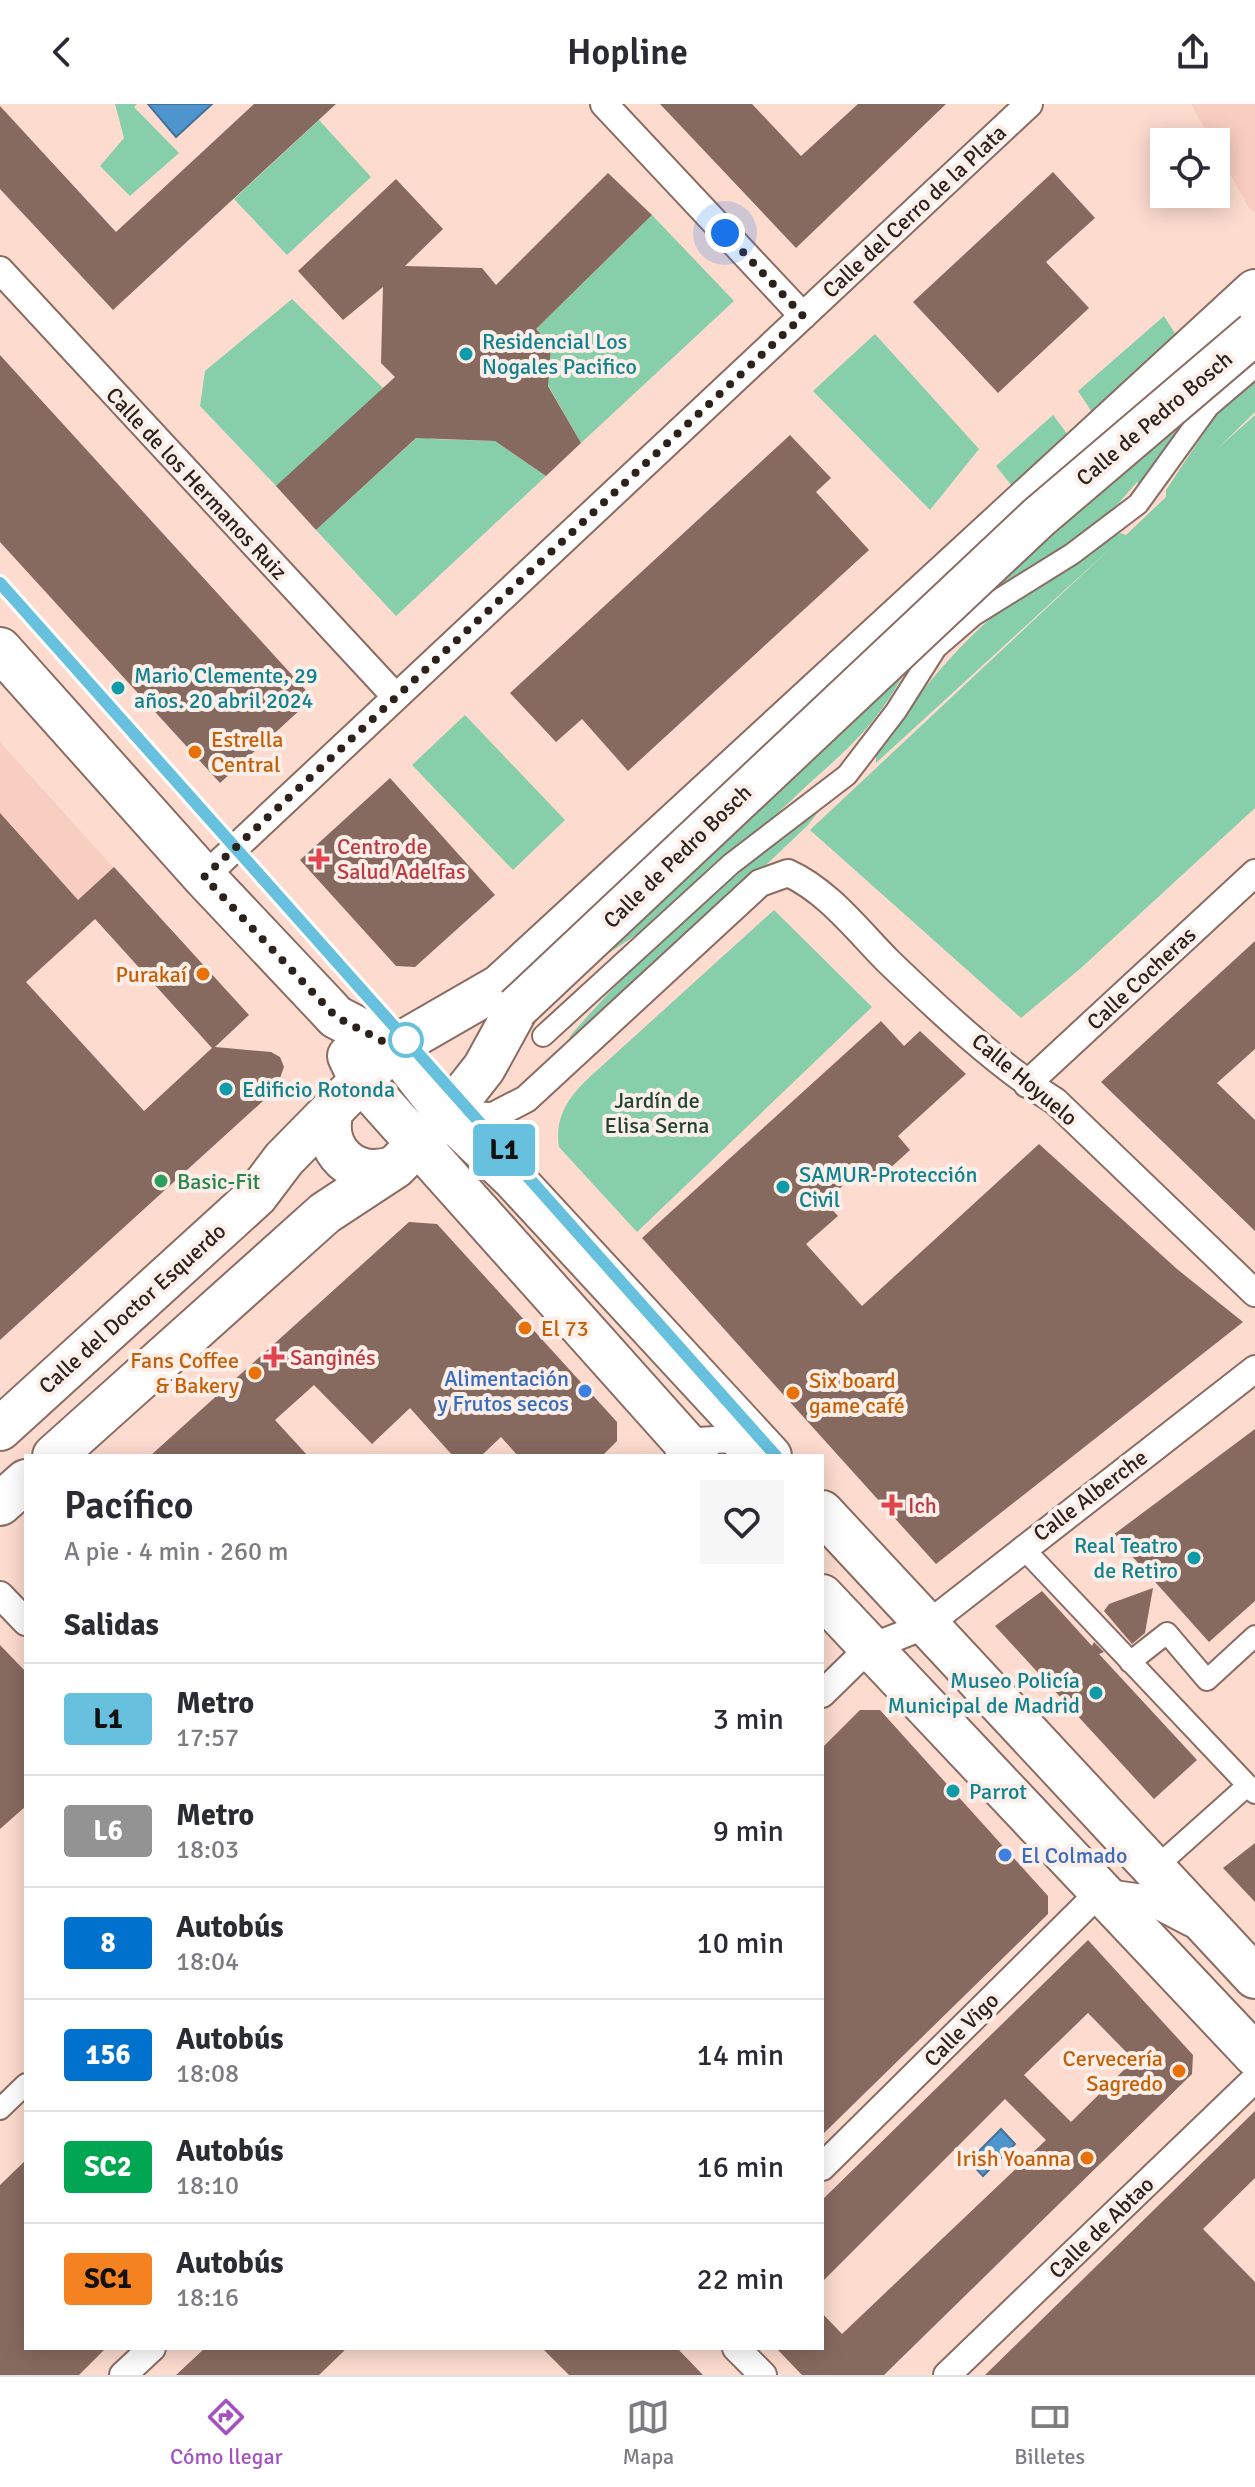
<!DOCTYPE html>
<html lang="es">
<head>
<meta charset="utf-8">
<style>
  body { margin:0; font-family:Signika,sans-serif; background:#f7f7f7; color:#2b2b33; height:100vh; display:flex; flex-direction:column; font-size:30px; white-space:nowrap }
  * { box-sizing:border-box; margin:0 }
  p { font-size:26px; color:#7c7c81 }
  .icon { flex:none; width:44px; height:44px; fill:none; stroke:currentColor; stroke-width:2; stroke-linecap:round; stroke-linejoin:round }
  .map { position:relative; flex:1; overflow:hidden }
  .details { position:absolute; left:24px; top:1350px; width:800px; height:896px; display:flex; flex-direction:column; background:#fff; border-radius:0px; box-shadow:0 4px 20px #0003 }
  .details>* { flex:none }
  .badge { padding:0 16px; border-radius:6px; font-size:28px; line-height:52px }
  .fabs { position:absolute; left:1150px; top:24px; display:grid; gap:16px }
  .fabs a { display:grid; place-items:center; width:80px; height:80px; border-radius:0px; background:#fff; box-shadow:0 4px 20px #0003; font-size:40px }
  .you { position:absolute; width:40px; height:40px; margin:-20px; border:6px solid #fff; border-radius:50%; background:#1a73e8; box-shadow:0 0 0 12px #1a73e833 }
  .map>.badge { position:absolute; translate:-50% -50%; box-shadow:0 0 0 4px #fff }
  h2 { padding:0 40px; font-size:30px; line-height:72px }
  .round { display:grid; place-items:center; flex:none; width:84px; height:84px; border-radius:0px; background:#f7f7f7 }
  .overview { display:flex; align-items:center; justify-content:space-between; height:136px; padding:0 40px }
  h1 { font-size:38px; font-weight:600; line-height:60px }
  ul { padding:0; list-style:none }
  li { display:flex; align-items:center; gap:24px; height:112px; padding:0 40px; border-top:2px solid #e1e1e2 }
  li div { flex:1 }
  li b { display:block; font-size:30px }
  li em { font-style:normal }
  li .badge { min-width:88px; font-weight:700; text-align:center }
  header { display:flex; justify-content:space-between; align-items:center; height:104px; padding:0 40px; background:#fff; font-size:36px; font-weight:600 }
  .tab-bar { display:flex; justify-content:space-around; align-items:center; height:112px; border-top:2px solid #e1e1e2; background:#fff; font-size:22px; color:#7c7c81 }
  .tab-bar a { display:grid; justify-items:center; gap:4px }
  .tab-bar .active { color:#a452c1 }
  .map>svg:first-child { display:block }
  .built { fill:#f8cec0 }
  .green { fill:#87cfaa }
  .water { fill:#4d95cc; stroke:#437297; stroke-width:2 }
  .building { fill:#876a5f; fill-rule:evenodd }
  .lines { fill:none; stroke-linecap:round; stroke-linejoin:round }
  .pedestrian-casing { stroke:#8a6c62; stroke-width:24 }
  .minor-casing { stroke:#8a6c62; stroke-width:30 }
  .primary-casing { stroke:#8a6c62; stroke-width:46 }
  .pedestrian { stroke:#fff; stroke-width:20 }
  .minor { stroke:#fff; stroke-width:26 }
  .primary { stroke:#fff; stroke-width:42 }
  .primary-bridge-casing { stroke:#8a6c62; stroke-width:46; stroke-linecap:butt }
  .primary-bridge { stroke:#fff; stroke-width:42 }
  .line-casing { stroke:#fff; stroke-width:18 }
  .line { stroke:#67c0dd; stroke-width:12 }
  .walk { stroke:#2d211c; stroke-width:8; stroke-dasharray:0 14.4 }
  .culture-dot { fill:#0f9aa8; stroke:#fceee8; stroke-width:3 }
  .food-dot { fill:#e8710a; stroke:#fceee8; stroke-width:3 }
  .health-dot { fill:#e0444e; stroke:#fceee8; stroke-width:3 }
  .stop-dot { fill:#fff; stroke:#67c0dd; stroke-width:4 }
  .leisure-dot { fill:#2e9e5b; stroke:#fceee8; stroke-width:3 }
  .shop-dot { fill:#3f7fe0; stroke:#fceee8; stroke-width:3 }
  .labels { text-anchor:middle; stroke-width:8; stroke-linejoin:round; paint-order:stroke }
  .street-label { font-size:22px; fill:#2d211c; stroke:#fceee8 }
  .culture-label { font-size:22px; fill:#0d838f; stroke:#fceee8; text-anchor:start }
  .food-label { font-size:22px; fill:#c56008; stroke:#fceee8; text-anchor:end }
  .health-label { font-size:22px; fill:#be3a42; stroke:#fceee8; text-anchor:start }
  .park-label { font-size:22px; fill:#1e4532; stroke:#fceee8 }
  .leisure-label { font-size:22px; fill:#27864d; stroke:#fceee8; text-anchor:start }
  .shop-label { font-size:22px; fill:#366cbe; stroke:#fceee8; text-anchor:end }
</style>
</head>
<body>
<header><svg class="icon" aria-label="back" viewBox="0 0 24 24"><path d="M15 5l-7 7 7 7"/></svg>Hopline<svg class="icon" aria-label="share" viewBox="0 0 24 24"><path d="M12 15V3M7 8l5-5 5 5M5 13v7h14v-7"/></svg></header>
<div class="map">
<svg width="1255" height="2271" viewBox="0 0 1255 2271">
  <rect width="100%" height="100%" fill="#fddbcf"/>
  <path class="built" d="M1191 0H1255V109L1249 104 1216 45V38H1212Z
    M0 638 131 783 0 902Z"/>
  <path class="green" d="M115 0H137L134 3 179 49 130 92 100 62 124 34Z
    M319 16 371 73 287 151 234 95Z
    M652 111 734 197 581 339 548 281 538 275 549 265 551 241 536 225Z
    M292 195 383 284 279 385 200 302 205 267Z
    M1164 212 1223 305 1255 271V308L1217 345 1255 311V704L1081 864 1021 914 810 726 1115 440 876 659V651C919 587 970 523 1035 480 1063 462 1092 446 1120 429L1126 431 1166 393V386L1204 329 1139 381 1137 378 1118 400 1064 447 1061 445 1037 462 973 496 1045 424 996 362 1053 311 1100 374 1123 355 1078 287Z
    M875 230 979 345 930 406 813 287Z
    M423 328 431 335 495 337 546 372 396 512 316 426Z
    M918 541C906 567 893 591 875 614 854 641 826 664 801 687 740 745 659 824 584 863Z
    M465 611 565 716 513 766 412 661Z
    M828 696 807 722 575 942 567 943 570 932C647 843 734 766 828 696Z
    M774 806 872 903 637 1128 559 1043C554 1011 571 990 593 970Z"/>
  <path class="water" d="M148 0H212L176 33Z
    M1001 2025 1015 2040 983 2072 969 2057Z"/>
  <path class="building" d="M254 0H336L113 206 0 85V2L116 128Z
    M660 0H752L801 52 858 0H946L796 144Z
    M1053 68 1095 114 1046 158 1089 204 998 289 913 198Z
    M608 69 652 111 536 225 551 241 548 282 581 339 546 372 495 337 416 334 316 426 276 382 395 273 381 259 383 183 343 216 298 167 396 75 443 125 405 162 482 164 496 181Z
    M0 251 313 594 220 679 0 438Z
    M790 331 831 374 816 388 869 446 628 667 582 615 556 638 510 589Z
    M390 674 495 791 415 863 396 862 300 756Z
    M0 709 78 796 114 763 249 911 215 943 271 948 280 953 284 963 280 974 259 993 263 997 0 1236ZM95 815 212 944 144 1007 26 878Z
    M1255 837V945L1217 979 1255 1016V1127L1101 978Z
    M881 917 904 942 920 927 966 970 898 1032 910 1046 876 1077 863 1063 825 1098 838 1112 806 1140 862 1202 1039 1040 1177 1165 1243 1218 936 1460 642 1134Z
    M409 1118 437 1120 617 1318V1337L602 1352H518L501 1333 481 1352H453L410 1304 372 1340 314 1281 275 1316 308 1352H150Z
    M1255 1325V1497L1209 1538 1113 1431Z
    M1153 1484 1145 1529 1132 1540 1104 1507 1109 1500Z
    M1042 1487 1092 1542 1094 1538 1104 1548 1099 1550 1197 1656 1154 1695 995 1522Z
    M0 1541 26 1568V1702L0 1725Z
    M860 1606H880L1048 1792V1810L822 2031V1644Z
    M1255 1739V1798L1223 1764Z
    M1088 1836 1193 1951 1192 1970 884 2271H802L776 2244H822V2209L842 2230 1046 2036 1005 1995 822 2178V2096ZM1088 1909 1134 1956 1071 2018 1024 1971Z
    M1255 2007V2074L1203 2125 1255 2178V2271H985Z
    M26 2056V2244H106L79 2271H0V2081Z
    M205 2244H347L319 2271H176Z
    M542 2244H677L703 2271H569Z"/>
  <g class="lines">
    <g class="pedestrian-casing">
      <path id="pedestrian" d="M543 932 731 760 847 671 896 607 936 544 974 511 1072 450 1138 400 1209 302 1255 263
        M1022 1443 1255 1689
        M1130 1558 1167 1529 1207 1576 1255 1532
        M1154 1765 1248 1681
        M0 2005 26 1980"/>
    </g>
    <g class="minor-casing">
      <path id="minor" d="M604 0 803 212
        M0 166 395 592
        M204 773 1029 0
        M1027 980 1255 769
        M447 1011 493 1012 526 995 760 779 788 769C828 787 858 827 889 858 938 905 997 961 1055 997L1255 1189
        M678 1344 684 1338 729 1335 750 1352
        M0 1491 26 1518
        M822 1590 869 1544 927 1521 1255 1265
        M822 2063 1100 1788 1143 1794 1191 1819
        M736 2244 763 2271
        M123 2271 152 2244
        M947 2271 1255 1975"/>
    </g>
    <g class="primary-casing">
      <path id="primary" d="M0 545 204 773 323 899 336 913 394 943 447 1011 513 1074 770 1352
        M349 952 360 975 697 1352
        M332 1006C321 1047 354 1078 395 1063
        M0 1325 256 1092 284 1055 394 943 500 882 1255 187
        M54 1352 325 1109 395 1063 447 1011 484 964 517 904
        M0 1400 26 1377
        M822 1408 1255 1873
        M822 1492 1255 1951"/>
    </g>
    <use href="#pedestrian" class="pedestrian"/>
    <use href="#minor" class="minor"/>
    <use href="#primary" class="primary"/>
    <g class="primary-bridge-casing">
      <path id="primary-bridge" d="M517 904 1039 413 1255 229"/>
    </g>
    <use href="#primary-bridge" class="primary-bridge"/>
  </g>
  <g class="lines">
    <g class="line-casing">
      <path id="line" d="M0 479 776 1352"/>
    </g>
    <use href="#line" class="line"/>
    <path class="walk" d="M406 936 412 931 394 943 336 913 204 773 803 212 725 129"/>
  </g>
  <g class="culture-dot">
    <circle cx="466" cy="250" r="8"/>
    <circle cx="118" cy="584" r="8"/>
    <circle cx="226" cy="985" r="8"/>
    <circle cx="783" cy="1083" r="8"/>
    <circle cx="1194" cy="1454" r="8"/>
    <circle cx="1096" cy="1589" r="8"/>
    <circle cx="953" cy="1687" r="8"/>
  </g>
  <g class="food-dot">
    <circle cx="195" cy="648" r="8"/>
    <circle cx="203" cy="870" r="8"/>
    <circle cx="525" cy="1224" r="8"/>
    <circle cx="255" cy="1269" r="8"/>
    <circle cx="793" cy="1289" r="8"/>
    <circle cx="1179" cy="1967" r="8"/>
    <circle cx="1087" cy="2054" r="8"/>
  </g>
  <g class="health-dot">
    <path d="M315 743h8v8h8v8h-8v8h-8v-8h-8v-8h8z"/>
    <path d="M270 1241h8v8h8v8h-8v8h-8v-8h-8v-8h8z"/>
    <path d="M888 1389h8v8h8v8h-8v8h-8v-8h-8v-8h8z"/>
  </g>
  <circle class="stop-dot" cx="406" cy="936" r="16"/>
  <circle class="leisure-dot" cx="161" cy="1077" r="8"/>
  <g class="shop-dot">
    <circle cx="585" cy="1287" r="8"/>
    <circle cx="1005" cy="1751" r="8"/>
  </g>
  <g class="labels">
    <g class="street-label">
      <text transform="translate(914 107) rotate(-43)" y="8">Calle del Cerro de la Plata</text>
      <text transform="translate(1154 314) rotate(-40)" y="8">Calle de Pedro Bosch</text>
      <text transform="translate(197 379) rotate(47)" y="8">Calle de los Hermanos Ruiz</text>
      <text transform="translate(677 752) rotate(-44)" y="8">Calle de Pedro Bosch</text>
      <text transform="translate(1141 874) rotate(-43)" y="8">Calle Cocheras</text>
      <text transform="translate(1025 975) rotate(40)" y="8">Calle Hoyuelo</text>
      <text transform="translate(132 1204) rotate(-42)" y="8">Calle del Doctor Esquerdo</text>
      <text transform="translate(1090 1391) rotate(-37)" y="8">Calle Alberche</text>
      <text transform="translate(961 1925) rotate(-45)" y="8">Calle Vigo</text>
      <text transform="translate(1101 2123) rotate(-44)" y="8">Calle de Abtao</text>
    </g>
    <g class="culture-label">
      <text x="482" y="245">Residencial Los<tspan x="482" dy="25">Nogales Pacifico</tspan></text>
      <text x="134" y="579">Mario Clemente, 29<tspan x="134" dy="25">años. 20 abril 2024</tspan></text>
      <text x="242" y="993">Edificio Rotonda</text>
      <text x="799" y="1078">SAMUR-Protección<tspan x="799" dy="25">Civil</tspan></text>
      <text x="1178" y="1449" text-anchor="end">Real Teatro<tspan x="1178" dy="25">de Retiro</tspan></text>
      <text x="1080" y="1584" text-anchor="end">Museo Policía<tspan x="1080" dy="25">Municipal de Madrid</tspan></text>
      <text x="969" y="1695">Parrot</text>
    </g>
    <g class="food-label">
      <text x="211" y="643" text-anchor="start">Estrella<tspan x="211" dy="25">Central</tspan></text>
      <text x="187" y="878">Purakaí</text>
      <text x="541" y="1232" text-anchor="start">El 73</text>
      <text x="239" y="1264">Fans Coffee<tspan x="239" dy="25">&amp; Bakery</tspan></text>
      <text x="809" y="1284" text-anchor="start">Six board<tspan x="809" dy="25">game café</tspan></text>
      <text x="1163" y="1962">Cervecería<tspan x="1163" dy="25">Sagredo</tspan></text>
      <text x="1071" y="2062">Irish Yoanna</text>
    </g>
    <g class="health-label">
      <text x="337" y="750">Centro de<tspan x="337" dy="25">Salud Adelfas</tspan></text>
      <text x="290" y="1261">Sanginés</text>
      <text x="908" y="1409">Ich</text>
    </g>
    <g class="park-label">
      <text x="657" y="1004">Jardín de<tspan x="657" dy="25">Elisa Serna</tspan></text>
    </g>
    <g class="leisure-label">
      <text x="177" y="1085">Basic-Fit</text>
    </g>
    <g class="shop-label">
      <text x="569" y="1282">Alimentación<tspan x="569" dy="25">y Frutos secos</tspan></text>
      <text x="1021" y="1759" text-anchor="start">El Colmado</text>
    </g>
  </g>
</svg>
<div class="fabs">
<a><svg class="icon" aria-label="locate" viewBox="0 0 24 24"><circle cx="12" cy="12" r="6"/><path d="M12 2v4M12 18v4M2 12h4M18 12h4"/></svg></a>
</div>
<div class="you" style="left:725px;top:129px"></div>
<b class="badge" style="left:504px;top:1046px;background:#67c0dd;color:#111">L1</b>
<section class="details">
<div class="overview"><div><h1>Pacífico</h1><p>A pie · 4 min · 260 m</p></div><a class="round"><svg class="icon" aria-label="heart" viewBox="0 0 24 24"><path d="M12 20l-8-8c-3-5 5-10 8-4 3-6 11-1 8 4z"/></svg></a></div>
<h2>Salidas</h2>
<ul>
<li><span class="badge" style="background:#67c0dd;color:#111">L1</span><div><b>Metro</b><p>17:57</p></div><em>3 min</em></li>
<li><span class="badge" style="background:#939393;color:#fff">L6</span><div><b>Metro</b><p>18:03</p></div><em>9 min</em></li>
<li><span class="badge" style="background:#0072ce;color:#fff">8</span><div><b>Autobús</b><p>18:04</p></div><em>10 min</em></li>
<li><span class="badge" style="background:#0072ce;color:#fff">156</span><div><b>Autobús</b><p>18:08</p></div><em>14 min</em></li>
<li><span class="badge" style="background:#00a651;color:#fff">SC2</span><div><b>Autobús</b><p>18:10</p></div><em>16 min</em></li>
<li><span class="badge" style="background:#f58220;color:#111">SC1</span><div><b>Autobús</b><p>18:16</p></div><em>22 min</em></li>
</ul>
</section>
</div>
<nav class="tab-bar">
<a class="active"><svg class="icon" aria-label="directions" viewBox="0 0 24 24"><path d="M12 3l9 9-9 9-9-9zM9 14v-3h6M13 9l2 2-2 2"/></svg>Cómo llegar</a>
<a><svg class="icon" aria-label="map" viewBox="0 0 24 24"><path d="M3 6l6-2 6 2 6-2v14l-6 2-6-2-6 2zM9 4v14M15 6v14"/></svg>Mapa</a>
<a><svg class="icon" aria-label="tickets" viewBox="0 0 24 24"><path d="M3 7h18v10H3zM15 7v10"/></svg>Billetes</a>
</nav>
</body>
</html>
